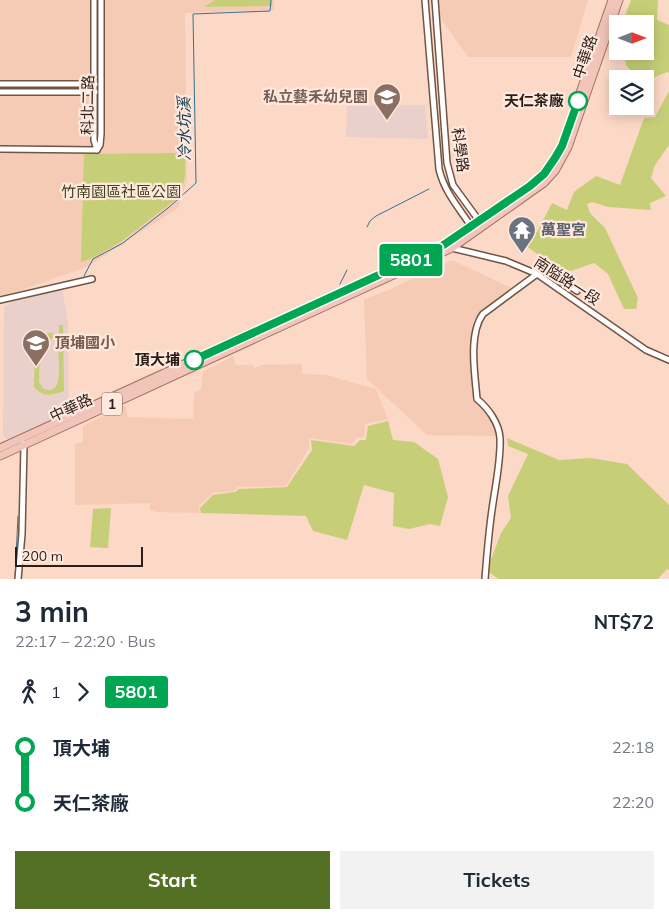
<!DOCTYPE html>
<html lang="en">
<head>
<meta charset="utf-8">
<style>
  body { margin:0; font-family:Mulish,"Noto Sans TC",sans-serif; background:#f2f2f3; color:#1f2937; height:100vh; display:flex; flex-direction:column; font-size:19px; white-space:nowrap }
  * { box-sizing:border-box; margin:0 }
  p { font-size:16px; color:#747a83 }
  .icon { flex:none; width:28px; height:28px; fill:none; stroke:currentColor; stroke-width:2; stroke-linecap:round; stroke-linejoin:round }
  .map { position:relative; height:579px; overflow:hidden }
  .panel { display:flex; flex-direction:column; background:#fff; flex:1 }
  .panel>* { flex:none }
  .badge { padding:0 10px; border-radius:4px; font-size:18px; line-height:32px }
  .needle { width:32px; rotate:90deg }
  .fabs { position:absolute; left:609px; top:15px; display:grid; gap:10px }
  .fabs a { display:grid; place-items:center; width:45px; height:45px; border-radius:0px; background:#fff; box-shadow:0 2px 12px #0003; font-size:25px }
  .scale { position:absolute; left:15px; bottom:12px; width:128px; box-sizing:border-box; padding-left:5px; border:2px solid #2b1e18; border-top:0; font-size:14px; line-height:18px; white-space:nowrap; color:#2b1e18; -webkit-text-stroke:4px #ffe8dd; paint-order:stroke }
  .map>.badge { position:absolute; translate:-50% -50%; box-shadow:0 0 0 2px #fff }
  .legs { display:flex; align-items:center; gap:8px; height:55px; padding:0 15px; font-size:16px }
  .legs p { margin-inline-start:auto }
  .overview { display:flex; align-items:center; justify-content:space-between; height:85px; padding:0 15px }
  h1 { font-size:28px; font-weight:700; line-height:38px }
  .action { display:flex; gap:10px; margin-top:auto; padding:10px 15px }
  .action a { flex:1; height:58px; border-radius:0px; background:#547024; color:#fff; font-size:20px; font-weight:700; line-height:58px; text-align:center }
  .action a+a { background:#f2f2f3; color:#1f2937 }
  ul { padding:0 15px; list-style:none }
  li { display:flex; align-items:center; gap:18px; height:55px; font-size:19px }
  li i { display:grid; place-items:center; width:8px; height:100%; margin:0 6px; background:currentColor }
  li i::after { content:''; width:12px; height:12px; margin:-6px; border:4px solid; border-radius:50%; background:#fff }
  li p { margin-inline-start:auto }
  li:first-child i { background:linear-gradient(#0000 50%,currentColor 0) }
  li:last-child i { background:linear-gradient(currentColor 50%,#0000 0) }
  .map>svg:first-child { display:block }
  .built { fill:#f6cbb5 }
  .education { fill:#ead0ca }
  .green { fill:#c6cf77; fill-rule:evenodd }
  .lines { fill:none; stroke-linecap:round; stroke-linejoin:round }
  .stream { stroke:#357393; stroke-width:1 }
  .minor-casing { stroke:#725444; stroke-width:8 }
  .major-casing { stroke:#a67163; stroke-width:9 }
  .minor { stroke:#fff; stroke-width:5 }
  .major { stroke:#f2c5ba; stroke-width:7 }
  .line-1-casing { stroke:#fff; stroke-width:11 }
  .line-1 { stroke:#00a651; stroke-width:8 }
  .stop-1-dot { fill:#fff; stroke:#00a651; stroke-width:2.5 }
  .labels { text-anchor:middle; stroke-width:4.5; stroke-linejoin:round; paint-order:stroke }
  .shield { fill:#ffe8dd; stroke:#6b5b53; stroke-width:1 }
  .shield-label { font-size:14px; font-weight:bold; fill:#2b1e18 }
  .street-label { font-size:15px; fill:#2b1e18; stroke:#ffe8dd }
  .education-label { font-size:15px; font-weight:bold; fill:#785e54; stroke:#ffe8dd; text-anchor:end }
  .stop-label { font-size:15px; font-weight:bold; fill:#2b1e18; stroke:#ffe8dd; text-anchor:end }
  .park-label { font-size:15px; fill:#40431e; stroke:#ffe8dd }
  .worship-label { font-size:15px; font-weight:bold; fill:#5b616d; stroke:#ffe8dd; text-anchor:start }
  .water-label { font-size:16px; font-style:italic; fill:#163d52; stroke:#ffe8dd }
</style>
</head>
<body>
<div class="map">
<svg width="669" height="579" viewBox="0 0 669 579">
  <rect width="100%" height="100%" fill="#fcd8c6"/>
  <path class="built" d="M0 0H274V10L185 13 187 180 178 208 87 267 12 293 0 295Z
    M429 0H588L571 57H468L431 5Z
    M452 260 514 289 484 310 473 321 472 355 475 402 483 407 490 417 498 436 427 435 367 379 364 300 393 288Z
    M233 356 236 365H252L255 368 262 365 302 364V374L326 375 376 389 388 419 365 424 364 437 357 438 352 444 309 438V448L286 486 238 487 233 491 213 493 199 506 200 513 156 512 150 510V503L75 505V444L83 442V426L126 405 127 417 193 419 194 393 201 389 203 372Z"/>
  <path class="education" d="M425 105 428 139 346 137 347 106Z
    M62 288 68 322 69 412 8 439 4 437 3 430 4 307 12 301Z"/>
  <path class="green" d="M215 0H272V6L204 7Z
    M631 0H658L657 20 669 25V73L667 72 645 81V79H638L626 65 624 51H645V24H622Z
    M669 91V145L655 165 651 178 666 196 650 203 651 210 608 207 592 202 587 204 590 213 605 228 638 298 636 309H624L608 274 594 263 571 271 553 265 522 243 537 232 552 203 567 210 574 192 596 176 620 185 644 118 655 117Z
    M185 153V176L180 196 122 241 93 258 81 262 84 154Z
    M59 325H63L64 391C53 395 43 398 34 387L35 345C38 333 48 330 59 335ZM46 338 54 339 58 344C58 356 65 400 43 388L39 382 40 343Z
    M388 421 393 440 414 442 438 459 448 497 440 526 430 524 409 529 393 526 394 493 364 485 347 540 313 531 306 516 201 513 200 508 213 495 235 492 239 489 287 487 312 450 311 440 354 446 360 440H366L368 426Z
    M507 438 559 460 591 458 627 464 669 505V570L667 569 658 579H498L487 570 501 533 511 518 508 496 528 454 508 446Z
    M111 508 108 548 90 547 93 509Z"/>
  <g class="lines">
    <path class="stream" d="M367 227 370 221 376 216 429 189
      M84 276 93 259 123 243 168 208 196 183 193 14 270 11 271 0
      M340 284 347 270
      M15 579 18 516"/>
    <g class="minor-casing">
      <path id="minor" d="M94 0V140L97 150
        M425 0 439 169C444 191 458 207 471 226L474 227
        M435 0 447 163 453 185 480 222
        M0 84H95
        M0 92H95
        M0 149 97 150
        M97 150 100 145 101 134V0
        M452 248 506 261 537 274 646 350 669 360
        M533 272 535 269 542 268 577 291
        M0 300 92 279
        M18 579 22 534 24 445 23 443
        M485 579C487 553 489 528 493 503 496 482 501 459 500 438 499 423 488 408 477 399 475 375 468 334 483 314L537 274"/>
    </g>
    <g class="major-casing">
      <path id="major" d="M0 448 442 246 530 186 549 168 562 145 612 0
        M0 456 452 248 534 190 544 183 555 171 568 147 619 0"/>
    </g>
    <use href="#minor" class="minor"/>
    <use href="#major" class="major"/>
  </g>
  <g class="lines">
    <g class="line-1-casing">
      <path id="line-1" d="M194 360 442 246 530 186 544 174 555 158 562 146 578 101"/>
    </g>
    <use href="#line-1" class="line-1"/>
  </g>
  <defs>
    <g id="school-pin" transform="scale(1.4375)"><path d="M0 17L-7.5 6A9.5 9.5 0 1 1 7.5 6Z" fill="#8d6e63" stroke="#ffe8dd"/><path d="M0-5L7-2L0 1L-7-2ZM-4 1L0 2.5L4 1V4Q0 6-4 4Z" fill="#fff"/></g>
    <g id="temple-pin" transform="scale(1.4375)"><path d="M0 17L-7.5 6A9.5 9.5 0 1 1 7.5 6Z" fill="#6b7280" stroke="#ffe8dd"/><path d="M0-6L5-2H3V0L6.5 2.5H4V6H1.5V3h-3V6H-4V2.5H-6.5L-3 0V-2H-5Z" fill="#fff"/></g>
  </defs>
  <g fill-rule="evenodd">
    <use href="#school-pin" x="387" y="97"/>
    <use href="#temple-pin" x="522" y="230"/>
    <use href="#school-pin" x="36" y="343"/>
  </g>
  <g class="stop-1-dot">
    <circle cx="578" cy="101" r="9"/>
    <circle cx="194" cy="360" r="9"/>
  </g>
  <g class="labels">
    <rect class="shield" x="102" y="392.5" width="20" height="23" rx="4"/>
    <g class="shield-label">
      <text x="112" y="409">1</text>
    </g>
    <g class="street-label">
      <text transform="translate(585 57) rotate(-71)" y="5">中華路</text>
      <text transform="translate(88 105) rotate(-89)" y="5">科北二路</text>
      <text transform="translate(460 150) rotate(82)" y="5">科學路</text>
      <text transform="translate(567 281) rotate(33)" y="5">南隘路一段</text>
      <text transform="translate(71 408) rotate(-25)" y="5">中華路</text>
    </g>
    <g class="education-label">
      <text x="368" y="102">私立藝禾幼兒園</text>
      <text x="55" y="348" text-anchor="start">頂埔國小</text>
    </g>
    <g class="stop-label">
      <text x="564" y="106">天仁茶廠</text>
      <text x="180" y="365">頂大埔</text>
    </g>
    <g class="park-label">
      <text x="121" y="197">竹南園區社區公園</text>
    </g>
    <g class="worship-label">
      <text x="541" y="235">萬聖宮</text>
    </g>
    <g class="water-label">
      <text transform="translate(184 129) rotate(-91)" y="6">冷水坑溪</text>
    </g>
  </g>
</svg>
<div class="fabs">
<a><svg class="needle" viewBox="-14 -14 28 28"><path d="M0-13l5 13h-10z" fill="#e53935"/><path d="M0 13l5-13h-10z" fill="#747a83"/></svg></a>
<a><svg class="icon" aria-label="layers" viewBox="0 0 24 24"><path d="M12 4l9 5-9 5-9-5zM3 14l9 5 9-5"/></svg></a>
</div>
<div class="scale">200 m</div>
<b class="badge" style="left:411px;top:260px;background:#00a651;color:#fff">5801</b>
</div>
<section class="panel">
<div class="overview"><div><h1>3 min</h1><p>22:17 – 22:20 · Bus</p></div><b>NT$72</b></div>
<div class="legs"><svg class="icon" aria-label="walk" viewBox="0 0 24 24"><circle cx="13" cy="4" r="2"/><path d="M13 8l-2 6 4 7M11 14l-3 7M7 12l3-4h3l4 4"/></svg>1<svg class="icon" aria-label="forward" viewBox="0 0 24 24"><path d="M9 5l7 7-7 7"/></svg><b class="badge" style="background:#00a651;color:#fff">5801</b></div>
<ul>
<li><i style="color:#00a651"></i><b>頂大埔</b><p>22:18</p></li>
<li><i style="color:#00a651"></i><b>天仁茶廠</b><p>22:20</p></li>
</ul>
<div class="action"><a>Start</a><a>Tickets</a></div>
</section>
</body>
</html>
